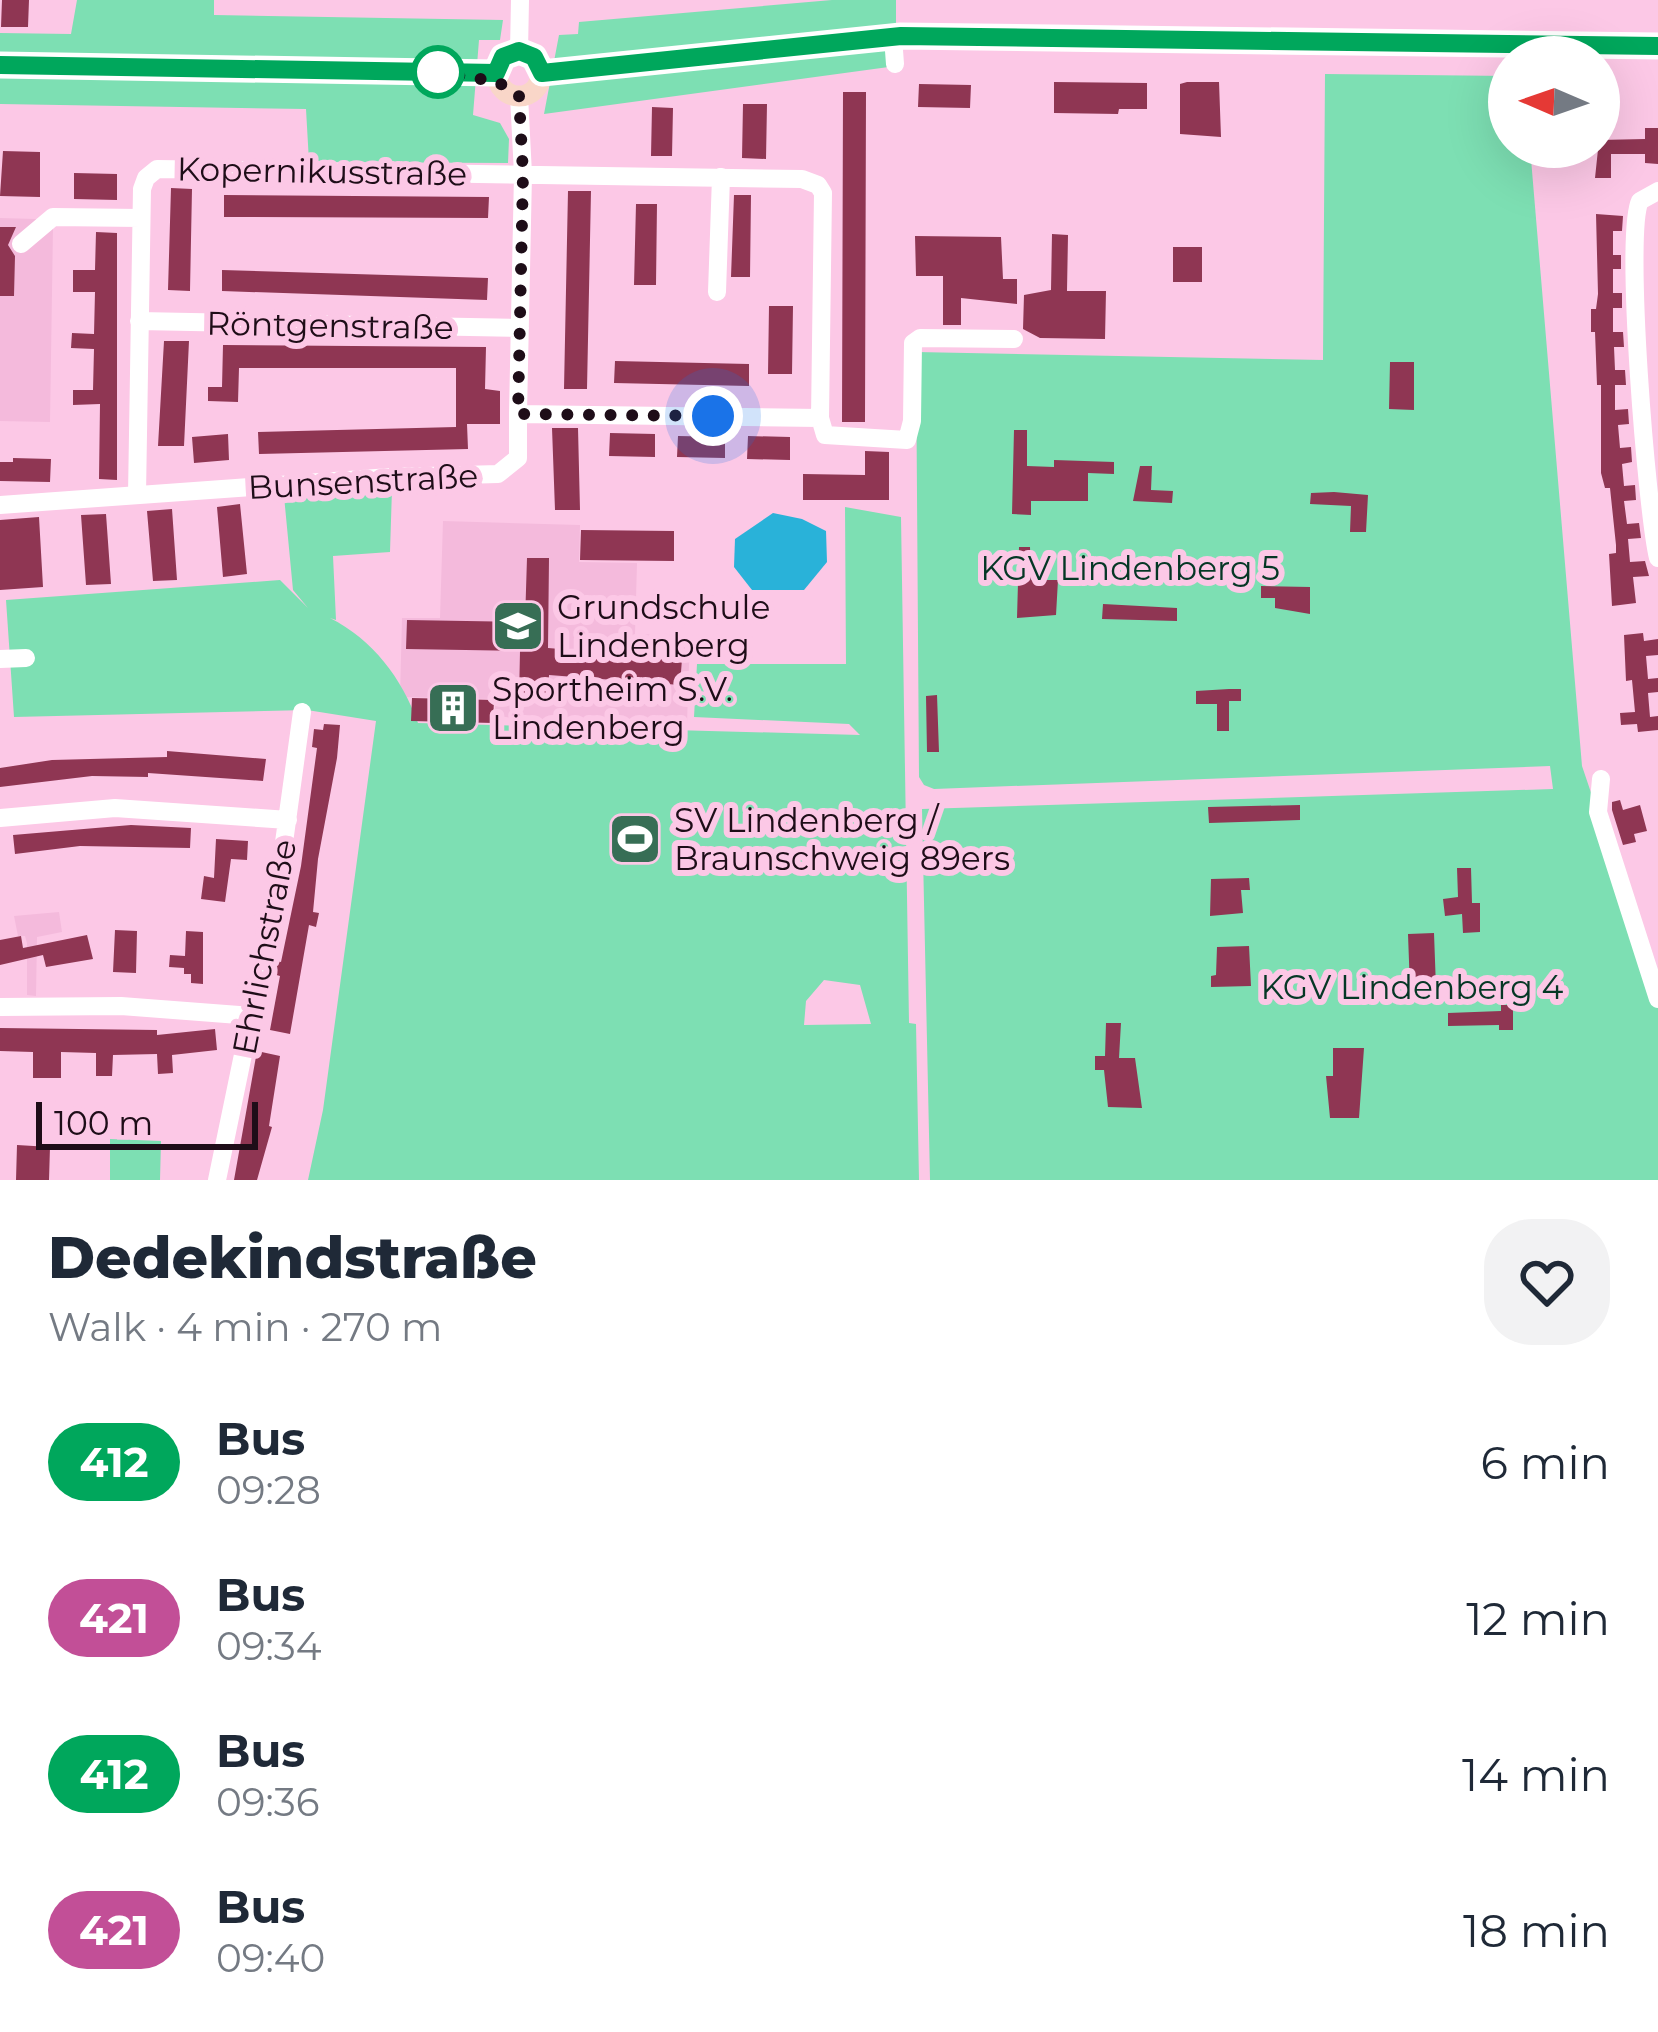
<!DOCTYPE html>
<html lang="en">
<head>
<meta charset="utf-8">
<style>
  body { margin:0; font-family:Montserrat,sans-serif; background:#f2f2f3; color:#1f2937; height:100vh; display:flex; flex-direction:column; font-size:45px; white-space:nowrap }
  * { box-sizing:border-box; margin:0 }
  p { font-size:39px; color:#747a83 }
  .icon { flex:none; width:66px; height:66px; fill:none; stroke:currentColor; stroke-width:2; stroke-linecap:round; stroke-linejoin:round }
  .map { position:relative; height:1180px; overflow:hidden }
  .drawer { display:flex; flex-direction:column; background:#fff; flex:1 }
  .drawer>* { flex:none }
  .badge { padding:0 24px; border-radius:39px; font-size:42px; line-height:78px }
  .needle { width:78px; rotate:272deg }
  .buttons { position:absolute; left:1488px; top:36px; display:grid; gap:24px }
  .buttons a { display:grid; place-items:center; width:132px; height:132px; border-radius:50%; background:#fff; box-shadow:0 12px 48px #0002; font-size:60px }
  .scale { position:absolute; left:36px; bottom:30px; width:222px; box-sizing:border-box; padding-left:12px; border:6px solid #1e0d18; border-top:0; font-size:33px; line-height:42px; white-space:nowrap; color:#1e0d18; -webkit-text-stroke:9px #fcc8e6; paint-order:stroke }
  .you { position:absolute; width:60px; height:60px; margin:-30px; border:9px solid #fff; border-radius:50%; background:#1a73e8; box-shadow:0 0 0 18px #1a73e833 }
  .map>.badge { position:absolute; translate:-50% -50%; box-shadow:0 0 0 6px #fff }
  .round { display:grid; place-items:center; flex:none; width:126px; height:126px; border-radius:48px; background:#f2f2f3 }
  .headline { display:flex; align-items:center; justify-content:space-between; height:204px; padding:0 48px }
  h1 { font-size:57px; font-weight:800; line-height:90px }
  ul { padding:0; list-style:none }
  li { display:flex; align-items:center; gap:36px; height:156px; padding:0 48px }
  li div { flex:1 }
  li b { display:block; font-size:45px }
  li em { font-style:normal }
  li .badge { min-width:132px; font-weight:700; text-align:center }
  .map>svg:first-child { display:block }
  .built { fill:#f4badc }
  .green { fill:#7ddfb3; fill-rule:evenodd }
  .water { fill:#29b2d9 }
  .building { fill:#8f3653 }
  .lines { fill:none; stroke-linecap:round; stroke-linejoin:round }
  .minor { stroke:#fff; stroke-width:18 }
  .major { stroke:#f9d6c8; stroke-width:21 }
  .line-casing { stroke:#fff; stroke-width:27 }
  .line { stroke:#00a75c; stroke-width:18 }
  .walk { stroke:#1e0d18; stroke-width:12; stroke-dasharray:0 21.6 }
  .stop-dot { fill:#fff; stroke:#00a75c; stroke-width:6 }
  .labels { text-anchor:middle; stroke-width:12; stroke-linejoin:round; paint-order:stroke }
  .street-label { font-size:33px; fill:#1e0d18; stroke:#fcc8e6 }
  .park-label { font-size:33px; fill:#053725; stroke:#fcc8e6 }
  .poi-label { font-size:33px; fill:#1e0d18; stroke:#fcc8e6; text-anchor:start }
</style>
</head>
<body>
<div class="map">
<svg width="1658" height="1180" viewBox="0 0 1658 1180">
  <rect width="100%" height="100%" fill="#fcc8e6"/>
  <path class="built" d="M0 218 36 219 42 227H53L50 422 0 421Z
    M443 521 580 525 579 562 637 563 635 634 690 636 687 723 516 719 495 715V699L400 697 402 618H440Z
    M59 912 62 932 37 937 36 996 27 995V943L25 936H18L14 916Z"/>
  <path class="green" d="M77 0H214V15L503 20 500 40H479L473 115 500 123 509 139 508 163 309 162 306 109 0 104V33L71 34Z
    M832 0H896V66L544 114 559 35 578 34 579 22Z
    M1325 74 1509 76V147H1530L1582 766 1658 991V1180H930L922 809 1553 789 1550 766 934 789 924 785 919 777 916 352 1323 360Z
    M392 489 390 552 333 556 336 620 330 618C373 640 402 678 418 723L860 735 849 724 694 717 697 664H846L845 507 901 517 909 1023 916 1024 919 1180H308L323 1110 376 721 307 710 14 717 6 600 280 580 308 608 293 590 284 496ZM824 980 860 985 871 1024 804 1025 806 1001Z
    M110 1139 161 1141 160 1180H110Z"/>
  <path class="water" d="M773 513 802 519 826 531 827 562 804 590H752L734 567 735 539Z"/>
  <path class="building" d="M2 0H29L28 27H1Z
    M1054 82 1147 83V109H1119L1118 114 1054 113Z
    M1187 82H1219L1221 137 1180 134V84Z
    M919 84 971 85 970 108 918 107Z
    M843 92H866L865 422H842Z
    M743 104H767L766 159 742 158Z
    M652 107 673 108 672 156H651Z
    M1645 128H1658V164L1645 163V154H1611V178H1595L1599 140 1645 139Z
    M3 151 40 152V197L0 196Z
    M74 173 117 174V200L74 199Z
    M171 188 192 189 190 291 168 290Z
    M568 191H591L587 389H564Z
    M224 195 489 197 488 218 224 217Z
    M734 195H751L750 277H731Z
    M636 204H657L656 285H634Z
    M1596 214 1623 216 1622 231H1613V255H1621V269H1613V293H1622V308H1613V332H1623L1624 347H1614L1615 370H1625L1626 385H1615V410L1628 409 1629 424 1618 425 1620 448 1631 447 1632 462 1622 464 1624 486 1635 485 1636 500 1624 501 1627 524 1639 523 1641 538 1628 539 1630 562 1645 561 1649 576 1633 577 1636 603 1612 606 1609 554 1616 553V545L1610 488H1605L1601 473V385H1597L1595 332H1591V309H1596L1598 294Z
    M0 227H16L8 245 15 256 14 296H0Z
    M96 232 117 233V480L99 479 100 404 73 405V390H93L94 349 71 348 72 333 94 334 95 292H73V270H95Z
    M1052 234 1068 235 1067 291H1106L1105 339 1040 338 1023 329 1024 295 1051 290Z
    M915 236 1001 237 1003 279H1017V304L961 298V325H943V276H916Z
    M1173 247H1202V282H1173Z
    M222 270 488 278 487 300 222 291Z
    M769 306H793L792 374H768Z
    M164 341H189L184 446H158Z
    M223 345 486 347 485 389 500 391V424H467L468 449 259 454 258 432 456 427V368H239L238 402 208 401V387H222Z
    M615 361 749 364V386L614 383Z
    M1390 362H1414V410L1389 409Z
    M552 428H578L580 510H555Z
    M1014 430H1027V466L1054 467V460L1114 462V474L1088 473V501H1031V515L1012 514Z
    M610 433 655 434V457L609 456Z
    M228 434 229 460 194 463 192 437Z
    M678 436 725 437V458L677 457Z
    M748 436 790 437V460L747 459Z
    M865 451 889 452V500H803V474L865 475Z
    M13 458 51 459 50 482 0 481V462H13Z
    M1140 466H1152L1151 490 1173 491 1172 503 1133 501Z
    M1334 492 1368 495 1366 532H1350L1351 506 1310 504 1311 493Z
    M240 504 247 574 223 577 217 507Z
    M172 509 177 580 153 581 147 511Z
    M106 514 111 584 86 585 81 515Z
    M39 517 43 587 0 590V520Z
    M581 530 674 531V561L580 560Z
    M1019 547H1030L1031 580H1058L1056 615 1017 618Z
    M527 558H549L548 648 682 659 680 685 549 675 548 700 519 699 520 651 406 649 407 620 525 622Z
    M1261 586 1310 587V614L1275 608V598H1261Z
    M1103 604 1177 608V621L1102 619Z
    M1643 633 1644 641 1658 639V655L1646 656 1648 679 1658 678V692L1648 693 1650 717 1658 716V730L1638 732 1637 724 1621 725 1620 713 1635 712 1632 680 1626 681 1624 635Z
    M1229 689H1241V701H1229V731H1217V704H1196V691Z
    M937 695 939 752H927L926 696Z
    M412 698 494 700 493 723 411 721Z
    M324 724 340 725 337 758 318 859 313 912 319 913 316 927 309 925 290 1034 270 1030 280 976 273 974 276 961 281 962 301 866 317 748 312 747 314 729 323 730Z
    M167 751 266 759 263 781 148 773V777L92 776 0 787V768L52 760 167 757Z
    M1620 800 1623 810 1640 805 1647 831 1634 834 1636 842 1623 845 1612 810V802Z
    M1300 805V820L1209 823 1208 807Z
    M131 825 191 828 190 848 80 846 15 854 13 835Z
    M216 839 248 841 247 860 231 859 225 902 201 899 204 876 214 878Z
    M1457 868H1471L1472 903H1480V932L1463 933 1462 914 1445 916 1443 899 1458 897Z
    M1249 878 1250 890H1241L1243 913 1210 916 1211 879Z
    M115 930 137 931 136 973 113 972Z
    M186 931 203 932V984L191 983V974H184V968L169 967 170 955 185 956Z
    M1434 933 1436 988 1410 989 1408 934Z
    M87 935 93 959 46 967 43 955 0 965V940L21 936 23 948Z
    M1249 946 1251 986 1211 987V976L1216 975 1217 947Z
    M1501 1005H1513V1030H1499V1025L1448 1026V1013L1501 1011Z
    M1106 1023H1121L1119 1058H1135L1142 1108 1108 1107 1104 1070H1095V1056H1105Z
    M0 1028 157 1030V1035L215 1029 217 1050 172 1055 173 1073 158 1074 157 1054 113 1055 112 1076H96V1053L61 1052V1078H33V1052L0 1051Z
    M1333 1048H1364L1359 1118H1330L1326 1076H1333Z
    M257 1051 280 1056 269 1126 272 1127 257 1180H234Z
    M17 1145 50 1147 49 1180H16Z"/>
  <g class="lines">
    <path class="minor" d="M893 37 895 64
      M519 51 520 0
      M1658 191 1640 201C1624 233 1647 512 1658 558
      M21 244 53 217 141 218
      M717 292 721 177
      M139 321 520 328
      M518 414 523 174 519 96
      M820 418 825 435 907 440 912 421 913 343 920 338 1014 339
      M0 505 390 477 498 474 518 458V414L820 418 823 193 818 185 802 179 157 169 146 178 142 189 137 495
      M0 659 26 658
      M1601 779 1598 812 1658 999
      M0 818 115 808 288 820
      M0 1007 121 1006 252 1016
      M217 1180 278 886 302 712"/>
    <path class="major" d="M497 74a22 22 0 1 1 44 0a22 22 0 1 1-44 0Z
      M0 65 496 73
      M541 72 901 36 1658 46"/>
  </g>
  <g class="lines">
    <g class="line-casing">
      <path id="line" d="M0 65 496 73 503 57 519 51 534 57 542 73 901 36 1658 46"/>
    </g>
    <use href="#line" class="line"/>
    <path class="walk" d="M438 72 498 82 519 96 523 174 518 414 713 416"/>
  </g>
  <defs>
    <g id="school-square" transform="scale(2.7)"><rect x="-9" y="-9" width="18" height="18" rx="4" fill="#376e55" stroke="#fcc8e6"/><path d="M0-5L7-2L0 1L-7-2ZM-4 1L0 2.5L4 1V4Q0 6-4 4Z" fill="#fff"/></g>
    <g id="building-square" transform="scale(2.7)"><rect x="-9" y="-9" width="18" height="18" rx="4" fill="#376e55" stroke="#fcc8e6"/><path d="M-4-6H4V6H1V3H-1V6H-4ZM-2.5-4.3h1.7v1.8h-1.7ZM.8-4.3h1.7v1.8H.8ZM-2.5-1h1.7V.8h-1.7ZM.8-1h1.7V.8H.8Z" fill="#fff"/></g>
    <g id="stadium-square" transform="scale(2.7)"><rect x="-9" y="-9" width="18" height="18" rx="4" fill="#376e55" stroke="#fcc8e6"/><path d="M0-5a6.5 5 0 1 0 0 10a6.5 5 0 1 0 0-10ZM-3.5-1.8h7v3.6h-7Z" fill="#fff"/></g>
  </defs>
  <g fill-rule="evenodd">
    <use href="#school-square" x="518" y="626"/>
    <use href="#building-square" x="453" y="708"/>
    <use href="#stadium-square" x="635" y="839"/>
  </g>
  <circle class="stop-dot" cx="438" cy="72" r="24"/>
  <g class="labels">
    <g class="street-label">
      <text transform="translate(322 171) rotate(1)" y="12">Kopernikusstraße</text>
      <text transform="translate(330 325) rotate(1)" y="12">Röntgenstraße</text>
      <text transform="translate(363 481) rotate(-3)" y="12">Bunsenstraße</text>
      <text transform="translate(264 947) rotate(-79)" y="12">Ehrlichstraße</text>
    </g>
    <g class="park-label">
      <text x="1130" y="580">KGV Lindenberg 5</text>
      <text x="1412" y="999">KGV Lindenberg 4</text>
    </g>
    <g class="poi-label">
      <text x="557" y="619">Grundschule<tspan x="557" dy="38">Lindenberg</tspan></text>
      <text x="492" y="701">Sportheim S.V.<tspan x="492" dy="38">Lindenberg</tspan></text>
      <text x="674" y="832">SV Lindenberg /<tspan x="674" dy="38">Braunschweig 89ers</tspan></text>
    </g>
  </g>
</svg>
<div class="buttons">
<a><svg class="needle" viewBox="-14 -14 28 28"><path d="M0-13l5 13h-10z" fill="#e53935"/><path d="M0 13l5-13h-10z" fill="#747a83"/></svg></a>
</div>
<div class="scale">100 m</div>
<div class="you" style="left:713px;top:416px"></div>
</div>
<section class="drawer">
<div class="headline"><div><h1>Dedekindstraße</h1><p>Walk · 4 min · 270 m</p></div><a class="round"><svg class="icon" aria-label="heart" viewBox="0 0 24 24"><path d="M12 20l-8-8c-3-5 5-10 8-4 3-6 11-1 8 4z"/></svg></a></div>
<ul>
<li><span class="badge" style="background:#00a75c;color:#fff">412</span><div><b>Bus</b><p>09:28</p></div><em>6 min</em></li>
<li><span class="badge" style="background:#c24f97;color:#fff">421</span><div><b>Bus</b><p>09:34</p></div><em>12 min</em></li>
<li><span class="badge" style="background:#00a75c;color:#fff">412</span><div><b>Bus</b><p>09:36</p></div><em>14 min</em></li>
<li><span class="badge" style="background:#c24f97;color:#fff">421</span><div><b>Bus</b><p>09:40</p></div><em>18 min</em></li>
</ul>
</section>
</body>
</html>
